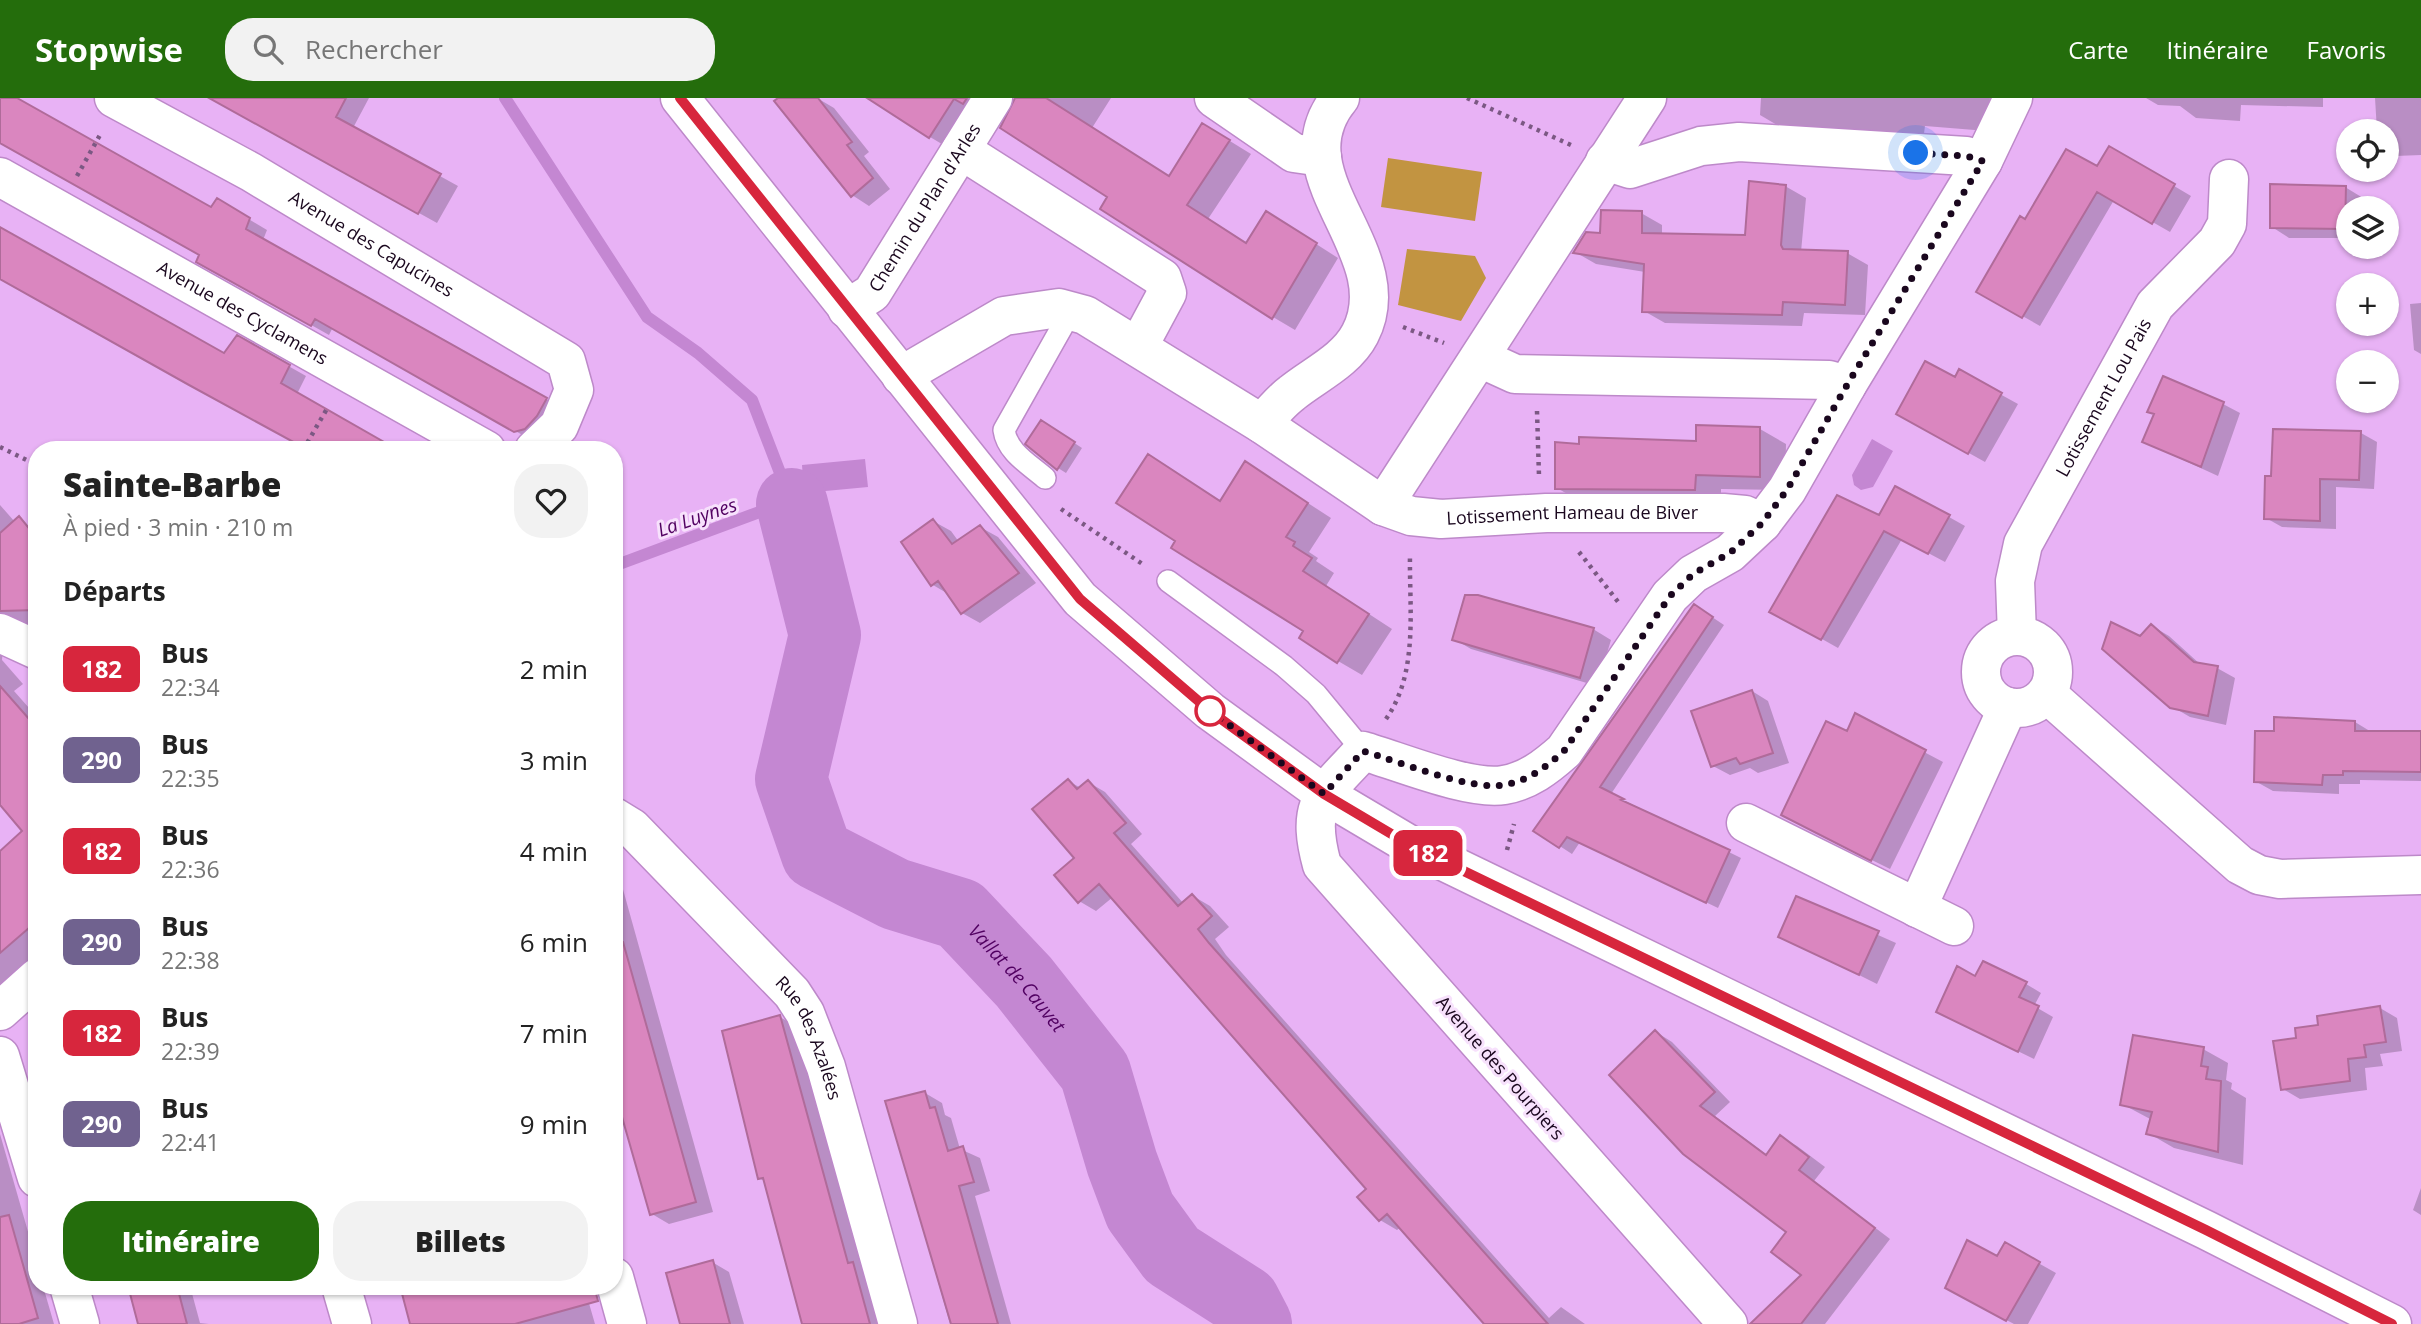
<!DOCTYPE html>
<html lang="fr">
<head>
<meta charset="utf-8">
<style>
  body { margin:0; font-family:"Open Sans",sans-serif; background:#f2f2f2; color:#222; height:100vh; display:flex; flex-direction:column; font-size:26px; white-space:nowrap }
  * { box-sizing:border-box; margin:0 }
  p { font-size:23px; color:#767676 }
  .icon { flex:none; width:38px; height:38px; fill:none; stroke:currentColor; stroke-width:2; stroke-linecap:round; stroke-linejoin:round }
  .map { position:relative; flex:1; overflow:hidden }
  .sheet { position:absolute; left:28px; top:343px; width:595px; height:854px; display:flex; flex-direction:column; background:#fff; border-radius:28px; box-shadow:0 2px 5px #0004 }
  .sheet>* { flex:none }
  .badge { padding:0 14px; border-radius:10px; font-size:24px; line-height:46px }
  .tools { position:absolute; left:2336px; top:21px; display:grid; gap:14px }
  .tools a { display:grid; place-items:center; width:63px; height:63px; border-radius:50%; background:#fff; box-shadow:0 2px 5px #0004; font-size:35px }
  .you { position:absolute; width:35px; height:35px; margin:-18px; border:5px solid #fff; border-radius:50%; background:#1a73e8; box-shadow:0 0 0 10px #1a73e833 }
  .map>.badge { position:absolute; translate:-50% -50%; box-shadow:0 0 0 4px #fff }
  h2 { padding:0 35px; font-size:26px; line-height:63px }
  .round { display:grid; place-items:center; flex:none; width:74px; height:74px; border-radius:28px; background:#f2f2f2 }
  .summary { display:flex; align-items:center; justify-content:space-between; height:119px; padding:0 35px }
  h1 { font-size:33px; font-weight:800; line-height:52px }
  .cta { display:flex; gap:14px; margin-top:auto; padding:14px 35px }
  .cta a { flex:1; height:80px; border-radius:28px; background:#246d0c; color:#fff; font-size:28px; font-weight:800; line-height:80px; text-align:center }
  .cta a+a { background:#f2f2f2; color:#222 }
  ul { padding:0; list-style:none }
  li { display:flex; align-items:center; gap:21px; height:91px; padding:0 35px }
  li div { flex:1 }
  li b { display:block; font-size:26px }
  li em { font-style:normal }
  li .badge { min-width:77px; font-weight:700; text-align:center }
  header { display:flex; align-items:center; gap:42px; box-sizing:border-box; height:98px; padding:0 35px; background:#246d0c; color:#fff }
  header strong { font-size:33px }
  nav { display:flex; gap:38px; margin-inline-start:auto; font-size:24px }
  .search { width:490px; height:63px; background:#f2f2f2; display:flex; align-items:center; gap:18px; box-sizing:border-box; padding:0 24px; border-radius:28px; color:#767676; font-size:26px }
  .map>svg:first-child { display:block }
  .green { fill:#c29441 }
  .water { fill:#c487d2 }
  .shadow { fill:#0003 }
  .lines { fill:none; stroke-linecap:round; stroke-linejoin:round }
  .stream { stroke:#c487d2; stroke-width:12 }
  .river { stroke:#c487d2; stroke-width:72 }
  .building { fill:#da86bf; stroke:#b06b9a; stroke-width:2 }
  .lane-casing { stroke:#bd89c9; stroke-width:24 }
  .street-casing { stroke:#bd89c9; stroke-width:41 }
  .secondary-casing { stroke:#bd89c9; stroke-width:41 }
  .path { stroke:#7b5883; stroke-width:4.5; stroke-dasharray:3.5 5; stroke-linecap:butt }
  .lane { stroke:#fff; stroke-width:21 }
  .street { stroke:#fff; stroke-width:38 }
  .secondary { stroke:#fff; stroke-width:38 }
  .line-casing { stroke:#fff; stroke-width:16 }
  .line { stroke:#d7263d; stroke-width:10 }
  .walk { stroke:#1a071e; stroke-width:7; stroke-dasharray:0 12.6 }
  .stop-dot { fill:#fff; stroke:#d7263d; stroke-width:3.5 }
  .labels { text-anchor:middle; stroke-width:6; stroke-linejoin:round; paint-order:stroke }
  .street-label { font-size:18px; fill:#1a071e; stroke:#f7e1fc }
  .water-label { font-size:19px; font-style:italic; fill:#510061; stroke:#f7e1fc }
</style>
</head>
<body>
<header>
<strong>Stopwise</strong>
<div class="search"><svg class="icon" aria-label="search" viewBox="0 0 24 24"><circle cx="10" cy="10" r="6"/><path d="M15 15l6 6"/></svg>Rechercher</div>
<nav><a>Carte</a><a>Itinéraire</a><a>Favoris</a></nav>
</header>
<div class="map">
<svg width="2421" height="1226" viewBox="0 0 2421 1226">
  <rect width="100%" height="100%" fill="#e8b2f5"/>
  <path class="green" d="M1388 60 1482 74 1475 123 1381 109Z
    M1407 151 1475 158 1486 180 1461 223 1398 207Z"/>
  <path class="water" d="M1872 341 1893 353 1873 389 1861 392 1854 387 1852 377Z
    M865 361 868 389 804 395 802 367Z"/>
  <path class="shadow" d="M0 0H13L212 112 217 102 267 132 263 142 564 311 533 343 333 229 329 237 198 163 201 156 0 43Z
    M212 0H369L353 30 458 88 437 125Z
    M781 0H817L834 10 869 54 864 58 890 91 869 108 852 97Z
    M894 0H1000L952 52 930 39Z
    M1016 0H1111L1092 30 1170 79 1225 40 1251 56 1208 121 1247 146 1288 128 1338 160 1295 232 1273 219 1110 98Z
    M1761 0H1990L1987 33 1925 28 1923 43 1784 31 1760 17Z
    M2146 0H2323V9L2241 7 2240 23 2196 20 2180 8 2158 7Z
    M2375 0H2421V57L2396 58 2387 53V33H2377Z
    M2110 50 2191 98 2170 134 2114 102 2040 228 1978 193 2026 123 2098 70Z
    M1785 88 1806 100 1801 154 1847 155 1868 167 1865 217 1804 215 1802 228 1665 225 1644 213 1645 174 1596 166 1575 154 1641 115 1662 127V138L1746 139Z
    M2345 89 2363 100V110H2348V140H2289L2272 129Z
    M0 132 225 257 237 239 306 278 297 296 0 179Z
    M2421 205V256L2414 252 2410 206Z
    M1960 274 2018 306 1985 364 1899 316 1956 282Z
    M2223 306 2240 315 2218 378 2144 344 2155 317 2149 313Z
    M1050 329 1082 350 1066 375 1058 370Z
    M1760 331 1786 346 1785 392 1721 391V406L1583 405 1557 390 1698 345Z
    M2361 335 2377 344 2374 391 2336 389V431L2282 429 2266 420Z
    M1149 358 1221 404 1246 365 1331 420 1309 454 1318 460 1316 463 1334 475 1326 488 1392 531 1362 577 1338 563 1306 532 1177 442Z
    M0 407 15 424 37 434V529L23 526 4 539 2 562 23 586 14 593 37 619V857L0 889V755L25 733 0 705Z
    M1880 419H1949L1965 428 1945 464 1902 441 1838 550 1772 513Z
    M933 423 951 433 959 444 980 429 998 439 1036 485 980 525 962 515 950 497 933 487 903 445Z
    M1706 515 1724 527 1611 696 1741 760 1718 810 1580 744 1572 756 1535 732Z
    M2152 528 2169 538 2201 567 2217 570 2235 580 2226 627 2190 619 2171 608 2141 540Z
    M1593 531 1611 542 1597 588 1471 551 1454 541Z
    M1752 593 1768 603 1789 665 1758 675 1750 670 1730 677 1713 668Z
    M1856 618 1943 664 1890 771 1801 727Z
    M2355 624 2373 635H2421V683L2360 682V686H2339V696L2273 693 2255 683 2276 635Z
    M1068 683 1081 690 1088 684 1105 694 1142 736 1131 746 1184 806 1193 798 1210 808 1229 829 1215 841 1226 857 1549 1220 1561 1209 1585 1226H1486L1401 1129 1397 1132 1380 1122 1369 1091 1113 799 1096 813 1079 803Z
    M614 774 619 777 713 1114 669 1126 652 1116 614 981Z
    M1797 801 1896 845 1877 886 1781 838Z
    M1976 880 2026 886 2041 895 2034 908 2053 919 2034 961 1954 922Z
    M2380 910 2397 920 2402 953 2380 956 2383 968 2365 970 2367 992 2300 1001 2283 991 2298 942 2320 928Z
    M780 919 797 929 884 1226H804L766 1084 759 1080Z
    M1656 934 1672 944 1730 1004 1715 1018 1768 1058 1781 1039 1797 1048 1825 1069 1814 1083 1890 1141 1825 1226H1752L1804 1177 1789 1134 1684 1054Z
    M2203 951 2228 965 2226 982 2232 985 2231 991 2246 1000 2243 1067 2174 1050 2148 1035 2152 1022 2122 1006Z
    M925 995 942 1005 945 1017 951 1020 960 1051 980 1060 990 1093 975 1098 1011 1226H950L887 1005Z
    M0 1036 37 1165V1188H43L54 1226H0Z
    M2421 1090V1117L2413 1112Z
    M1967 1145 1998 1161 2006 1147 2056 1175 2028 1226H2014L1965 1200 1959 1169 1955 1167Z
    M712 1164 729 1174 744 1226H682Z
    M129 1188H190L200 1225 209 1226H140Z
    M584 1188 595 1226H412Z"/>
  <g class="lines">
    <path class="stream" d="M505 0 647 219 698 255 752 302 792 406 762 413 614 468"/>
    <path class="river" id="s1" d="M792 406 825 537 791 681 817 756 895 796 960 816 1024 884 1095 974 1122 1065 1140 1113 1172 1157 1244 1203 1256 1226"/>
  </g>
  <path class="building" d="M0 0H17L211 109 217 100 250 120 246 131 547 300 537 318 525 331 514 334 315 221 311 228 196 164 199 157 0 45Z
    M209 0H346L336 19 441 76 418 116Z
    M778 0H818L852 44 847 47 873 80 851 99 774 3Z
    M867 0H967L963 6 954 1 929 40Z
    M1015 0H1046L1169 78 1202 25 1230 42 1187 107 1246 145 1266 113 1317 145 1272 221 1100 111 1107 99 1000 30Z
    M2109 48 2175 86 2152 126 2097 94 2022 220 1976 194 2020 118 2025 121 2066 51 2097 68Z
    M1749 83 1786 87 1781 147 1783 151 1848 153 1845 207 1783 204 1782 217 1642 214 1644 166 1573 155 1586 134 1600 135 1601 112 1642 113V135L1745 137Z
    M2270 86 2346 88 2345 131 2270 130Z
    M0 129 224 255 237 237 290 267 281 285 398 352H308L189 287 0 181Z
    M1925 263 1955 279 1959 271 2002 295 1968 356 1896 316Z
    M2163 278 2224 304 2201 369 2142 344 2154 316 2147 314Z
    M1041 322 1075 344 1057 372 1025 346Z
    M1696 327 1760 329V379L1696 377 1695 392 1555 391V344L1579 346V339L1696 343Z
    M2273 331 2361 333 2359 382 2320 381V423L2264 421 2265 378H2271Z
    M1148 356 1220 403 1245 363 1308 405 1286 439 1295 444 1293 448 1312 460 1303 473 1369 516 1337 565 1299 540 1303 533 1171 450 1175 443 1116 405Z
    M1895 388 1950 417 1928 456 1884 433 1821 542 1769 514 1837 397 1879 417Z
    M19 418 37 440V512L0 513V435Z
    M933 421 952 446 980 427 1019 475 961 516 938 483 931 488 901 444Z
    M1465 497H1478L1594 530 1580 580 1452 542Z
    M1694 506 1713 519 1600 689 1624 701 1621 702 1730 752 1706 805 1567 739 1559 750 1533 733Z
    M2111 524 2140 538 2151 526 2194 564 2218 568 2208 618 2170 610 2102 551Z
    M0 588 37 630V823L0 855V753L22 733 0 707Z
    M1752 592 1773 655 1740 666 1736 660 1711 669 1691 613Z
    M1855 615 1926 652 1871 763 1781 717 1826 623 1847 633Z
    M2274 619 2355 623V633H2421V674L2343 673V677H2323L2322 687 2254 684 2255 633H2274Z
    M1068 681 1077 691 1088 682 1126 725 1114 735 1178 808 1192 796 1212 818 1198 831 1209 845 1548 1226H1484L1387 1116 1379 1123 1357 1099 1366 1091 1099 786 1078 805 1054 777 1074 760 1032 711Z
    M1796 798 1879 833 1859 877 1778 839Z
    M623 844 696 1104 650 1117 614 991V845Z
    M1983 863 2027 884 2019 899 2039 908 2018 954 1936 914 1957 868 1975 878Z
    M2380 908 2386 944 2364 947 2366 959 2348 961 2350 983 2281 992 2273 943 2296 940 2295 930 2318 927 2317 918Z
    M780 917 848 1165 853 1164 870 1226H802L763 1080 758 1081 722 933Z
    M1655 932 1715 994 1700 1008 1766 1057 1780 1037 1809 1059 1799 1072 1875 1130 1801 1226H1750L1801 1177 1771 1154 1786 1134 1683 1056 1609 977Z
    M2133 937 2204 949 2201 968 2208 969 2206 981 2221 983 2218 1054 2146 1036 2152 1014 2120 1007Z
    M925 993 930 1010 935 1009 948 1053 963 1048 974 1084 959 1088 998 1226H951L885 1003Z
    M9 1117 38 1220 19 1226H0V1119Z
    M1967 1142 1997 1158 2005 1144 2040 1164 2006 1223 1945 1190Z
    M713 1162 730 1226H680L666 1175Z
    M128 1188H177L187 1226H138Z
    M400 1188H594L598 1203 515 1226H410Z"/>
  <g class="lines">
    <g class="lane-casing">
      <path id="lane" d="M1045 380C1029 366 1007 354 1004 332L1071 213
        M1168 483 1284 568 1316 596 1363 653"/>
    </g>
    <g class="street-casing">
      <g id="street">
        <path id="s2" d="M114 0 251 74 566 263 574 292 559 328 534 352"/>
        <path d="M1214 0 1294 55 1322 59"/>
        <path d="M961 52 1162 180 1167 195 1138 249"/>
        <path d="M1605 63 1630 71 1701 48 1739 44 1966 58 1983 63"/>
        <path id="s3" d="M0 79 486 352"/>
        <path id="s4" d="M847 211 872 195 993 0"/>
        <path d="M1480 260 1515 276 1829 282 1847 287"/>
        <path id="s5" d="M901 278 1004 218 1059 210 1085 217 1262 326 1383 408 1411 418 1441 421 1546 415H1723L1745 417 1762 425"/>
        <path d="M1262 326C1271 315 1280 304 1292 295 1314 277 1346 263 1360 236 1403 153 1275 78 1340 0"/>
        <path d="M1383 408 1647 0"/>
        <path d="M0 535 37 552"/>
        <path id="s6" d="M2017 537 2015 483 2023 446 2155 207 2217 144 2227 126 2229 81"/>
        <circle cx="2017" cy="574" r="36"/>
        <path d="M2047 596 2240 767 2259 777 2280 781 2421 777"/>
        <path id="s7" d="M614 719 632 730 792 895 805 915 826 969 898 1226"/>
        <path d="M1746 725 1954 828"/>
        <path d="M1917 810 2008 609"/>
        <path d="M0 913 37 880"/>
        <path d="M0 958 37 1080"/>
        <path d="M614 1179 627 1226"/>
        <path d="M69 1188 80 1226"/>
        <path d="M341 1188 352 1226"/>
        <path d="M1728 1226 1322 767C1305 705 1323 696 1363 653 1398 663 1470 693 1504 687 1528 683 1546 669 1564 653L1670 498 1693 476 1730 455 1762 425 1787 392 1847 287 1983 63 2013 0"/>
      </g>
    </g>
    <g class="secondary-casing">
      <path id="secondary" d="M680 0 1080 501 1210 613 1324 696 1410 747 2206 1132 2392 1226"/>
    </g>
    <path class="path" d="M1467 0 1571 47
      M77 78 100 37
      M1403 229 1444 245
      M1537 313 1539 378
      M0 349 37 367
      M303 352 328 309
      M1061 411 1144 467
      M1579 454 1619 505
      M1386 621C1419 574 1409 511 1410 456
      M1507 752 1514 726"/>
    <use href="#lane" class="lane"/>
    <use href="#street" class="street"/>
    <use href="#secondary" class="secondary"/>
  </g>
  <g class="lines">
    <g class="line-casing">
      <path id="line" d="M680 0 1080 501 1210 613 1324 696 1410 747 2206 1132 2392 1226"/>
    </g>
    <use href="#line" class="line"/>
    <path class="walk" d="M1210 613 1324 696 1363 653C1397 663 1471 693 1504 687 1528 683 1546 669 1564 653L1670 498 1693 476 1730 455 1762 425 1787 392 1847 287 1983 63 1966 58 1916 55"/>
  </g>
  <circle class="stop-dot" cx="1210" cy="613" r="14"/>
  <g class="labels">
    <g class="street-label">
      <text dy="6" stroke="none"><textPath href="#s4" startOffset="130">Chemin du Plan d'Arles</textPath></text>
      <text dy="6" stroke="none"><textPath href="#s2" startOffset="296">Avenue des Capucines</textPath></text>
      <text dy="6" stroke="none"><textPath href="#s3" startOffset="278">Avenue des Cyclamens</textPath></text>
      <text dy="6" stroke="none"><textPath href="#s6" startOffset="259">Lotissement Lou Pais</textPath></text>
      <text dy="6" stroke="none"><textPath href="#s5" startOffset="747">Lotissement Hameau de Biver</textPath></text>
      <text dy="6" stroke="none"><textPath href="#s7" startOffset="299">Rue des Azalées</textPath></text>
      <text transform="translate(1500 970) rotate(49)" y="6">Avenue des Pourpiers</text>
    </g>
    <g class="water-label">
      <text transform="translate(697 419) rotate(-19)" y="7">La Luynes</text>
      <text dy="7" stroke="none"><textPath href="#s1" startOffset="604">Vallat de Cauvet</textPath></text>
    </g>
  </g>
</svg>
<div class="tools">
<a><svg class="icon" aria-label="locate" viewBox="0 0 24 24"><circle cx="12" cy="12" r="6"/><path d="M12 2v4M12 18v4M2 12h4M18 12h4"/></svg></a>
<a><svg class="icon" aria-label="layers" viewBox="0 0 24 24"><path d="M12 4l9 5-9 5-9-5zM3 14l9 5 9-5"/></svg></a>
<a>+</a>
<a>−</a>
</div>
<div class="you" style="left:1916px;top:55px"></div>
<b class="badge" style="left:1428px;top:755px;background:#d7263d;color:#fff">182</b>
<section class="sheet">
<div class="summary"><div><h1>Sainte-Barbe</h1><p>À pied · 3 min · 210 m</p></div><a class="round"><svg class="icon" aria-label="heart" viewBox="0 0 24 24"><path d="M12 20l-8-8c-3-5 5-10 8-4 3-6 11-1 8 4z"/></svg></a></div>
<h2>Départs</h2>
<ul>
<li><span class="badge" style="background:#d7263d;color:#fff">182</span><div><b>Bus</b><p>22:34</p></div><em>2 min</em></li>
<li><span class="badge" style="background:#70628f;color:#fff">290</span><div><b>Bus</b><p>22:35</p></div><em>3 min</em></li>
<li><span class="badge" style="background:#d7263d;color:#fff">182</span><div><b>Bus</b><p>22:36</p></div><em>4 min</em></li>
<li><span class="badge" style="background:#70628f;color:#fff">290</span><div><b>Bus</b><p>22:38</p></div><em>6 min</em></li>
<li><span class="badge" style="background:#d7263d;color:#fff">182</span><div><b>Bus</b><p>22:39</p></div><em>7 min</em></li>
<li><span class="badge" style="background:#70628f;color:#fff">290</span><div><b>Bus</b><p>22:41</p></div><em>9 min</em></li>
</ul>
<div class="cta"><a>Itinéraire</a><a>Billets</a></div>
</section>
</div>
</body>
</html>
